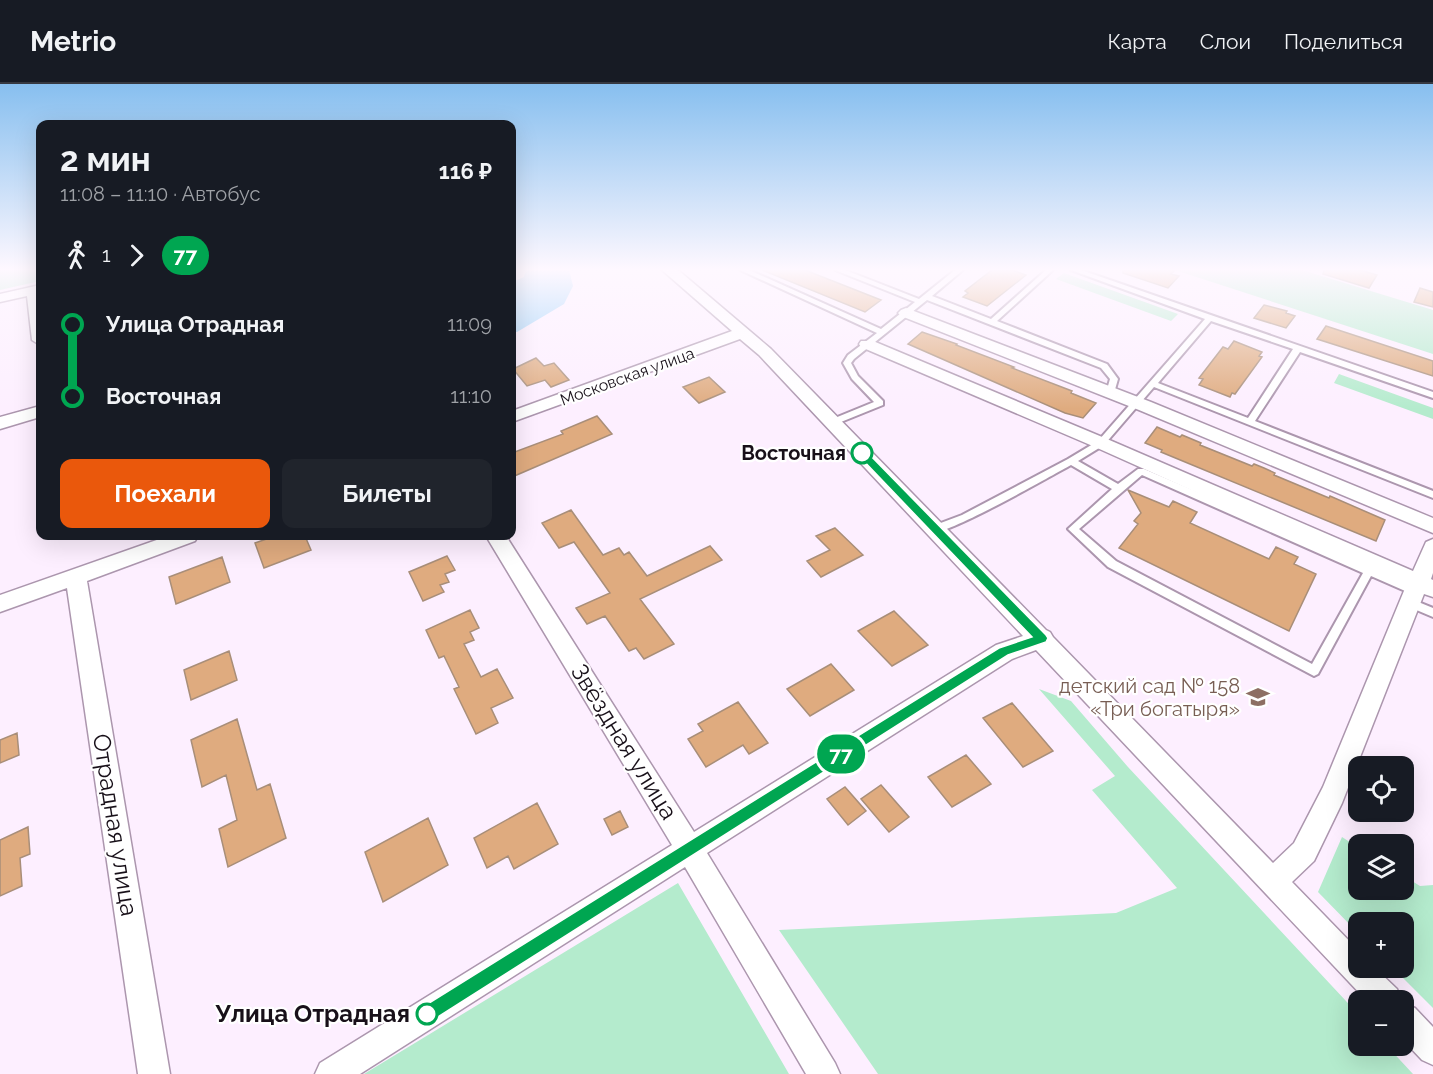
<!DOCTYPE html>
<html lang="ru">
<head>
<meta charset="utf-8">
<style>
  body { margin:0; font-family:Raleway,sans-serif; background:#20242c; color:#f1f3f6; height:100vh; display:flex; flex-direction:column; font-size:22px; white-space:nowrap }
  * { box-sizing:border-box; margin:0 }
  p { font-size:20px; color:#9ea1a6 }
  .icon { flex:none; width:33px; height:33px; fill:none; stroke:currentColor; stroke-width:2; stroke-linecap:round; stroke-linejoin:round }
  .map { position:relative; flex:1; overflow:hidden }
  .sheet { position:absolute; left:36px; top:36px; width:480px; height:420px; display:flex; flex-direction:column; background:#171b24; border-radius:12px; box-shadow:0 6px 24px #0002 }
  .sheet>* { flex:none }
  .badge { padding:0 12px; border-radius:20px; font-size:21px; line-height:39px }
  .controls { position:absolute; left:1348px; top:672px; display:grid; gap:12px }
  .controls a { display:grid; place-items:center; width:66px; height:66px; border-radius:12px; background:#171b24; box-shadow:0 6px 24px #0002; font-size:30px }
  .map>.badge { position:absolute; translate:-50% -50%; box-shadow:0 0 0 3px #fff }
  .legs { display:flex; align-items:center; gap:9px; height:66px; padding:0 24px; font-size:20px }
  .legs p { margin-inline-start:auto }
  .overview { display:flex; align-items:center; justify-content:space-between; height:102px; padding:0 24px }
  h1 { font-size:33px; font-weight:700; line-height:45px }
  .primary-button { display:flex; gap:12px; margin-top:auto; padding:12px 24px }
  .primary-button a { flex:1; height:69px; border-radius:12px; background:#ea580c; color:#fff; font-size:24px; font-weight:700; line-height:69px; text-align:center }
  .primary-button a+a { background:#20242c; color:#f1f3f6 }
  ul { padding:0 24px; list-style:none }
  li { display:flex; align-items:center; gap:21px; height:72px; font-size:22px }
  li i { display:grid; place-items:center; width:9px; height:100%; margin:0 8px; background:currentColor }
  li i::after { content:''; width:15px; height:15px; margin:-8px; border:4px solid; border-radius:50%; background:#171b24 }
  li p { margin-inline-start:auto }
  li:first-child i { background:linear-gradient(#0000 50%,currentColor 0) }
  li:last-child i { background:linear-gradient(currentColor 50%,#0000 0) }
  header { display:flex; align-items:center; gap:36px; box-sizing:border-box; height:84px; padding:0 30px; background:#171b24; border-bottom:2px solid #363941 }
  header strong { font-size:28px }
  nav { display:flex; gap:33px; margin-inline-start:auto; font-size:21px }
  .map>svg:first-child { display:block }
  .green { fill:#b4ebcd }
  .water { fill:#95d0fa }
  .building { fill:#dfab7f; stroke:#a88e79; stroke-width:1.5 }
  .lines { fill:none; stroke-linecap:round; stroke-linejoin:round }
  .service-casing { stroke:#ac96ae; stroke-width:4 }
  .minor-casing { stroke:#ac96ae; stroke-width:3 }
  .service { fill:#fff; fill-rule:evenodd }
  .minor { fill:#fff; fill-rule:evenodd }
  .line-1 { fill:#00a651; stroke:#fff; stroke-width:1.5 }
  .stop-1-dot { fill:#fff; stroke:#00a651; stroke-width:3 }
  .labels { text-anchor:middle; stroke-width:4.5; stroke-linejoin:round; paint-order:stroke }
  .far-street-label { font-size:16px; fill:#181019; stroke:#fff }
  .stop-label { font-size:20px; font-weight:bold; fill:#181019; stroke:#fff; text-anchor:end }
  .education-label { font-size:20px; fill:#785e54; stroke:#fff; text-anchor:end }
  .near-street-label { font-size:24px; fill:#181019; stroke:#fff }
  .near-stop-label { font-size:24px; font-weight:bold; fill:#181019; stroke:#fff; text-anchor:end }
</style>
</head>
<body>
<header>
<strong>Metrio</strong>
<nav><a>Карта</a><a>Слои</a><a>Поделиться</a></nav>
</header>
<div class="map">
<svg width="1433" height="990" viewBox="0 0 1433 990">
  <rect width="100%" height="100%" fill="#fdefff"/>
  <path class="green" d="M0 186H40V197L0 206Z
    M1175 186H1302L1433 226V270Z
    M1064 189 1178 230 1171 237 1056 195Z
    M1339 290 1433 324V335L1334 299Z
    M1039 605 1071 617 1128 683 1359 931V962H1387L1413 990H878L779 846 1116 829 1177 804 1092 706 1115 692Z
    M1342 753 1359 764V806H1404V792L1420 802 1433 801V924L1393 884H1404V838H1359V850L1318 808Z
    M678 799 789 990H364Z"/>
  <path class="water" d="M526 186H569L573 202 564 220 517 248H512V198L524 193Z"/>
  <path class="building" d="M762 186H805L881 216 865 228Z
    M992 186H1012L1026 191 987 222 963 213 968 209 965 207Z
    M1123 186H1175L1171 190 1179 192 1168 204 1123 189Z
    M1324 186H1360L1377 191 1369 204 1323 190Z
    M1420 204 1433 208V223L1414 218Z
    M1264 221 1287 227 1286 229 1295 232 1286 244 1254 234Z
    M1326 242 1433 277V292L1317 255Z
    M922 248 957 260 956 261 1014 283 1012 284 1072 307 1071 309 1096 319 1083 334 1065 329 908 260Z
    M1234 257 1262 268 1259 272 1262 273 1235 310 1232 309 1230 313 1199 301 1203 295 1199 294 1223 263 1228 265Z
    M536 274 544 282 554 279 569 296 551 303 545 296 527 302 513 285Z
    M709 293 725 308 699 319 683 303Z
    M597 332 612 350 512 393V369L563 350 561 347Z
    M1157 343 1180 353 1182 351 1201 359 1200 361 1252 382 1254 380 1264 384 1275 389 1274 391 1329 414 1330 412 1385 436 1376 457 1161 368 1162 366 1145 359Z
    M1128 406 1169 423 1173 417 1197 428 1190 439 1269 475 1276 463 1298 473 1294 480 1316 490 1289 547 1119 464 1138 440 1134 437 1141 429Z
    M571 426 603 471 619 464 624 471 629 468 647 492 710 462 722 476 640 515 674 560 644 575 636 564 629 567 605 532 587 540 576 524 610 509 574 458 559 464 542 439Z
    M835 444 863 471 821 493 807 477 830 466 816 452Z
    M275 452H305L311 466 264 484 255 459Z
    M447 472 455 486 445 490 449 498 440 501 444 508 423 517 409 488Z
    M222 473 230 498 176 520 169 493Z
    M470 526 479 544 470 548 474 556 464 560 481 593 497 585 513 614 491 624 498 639 476 650 454 605 459 603 444 572 439 574 426 546Z
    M894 527 928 561 892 582 858 547Z
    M229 567 237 596 191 616 184 586Z
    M831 580 854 606 810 632 787 605Z
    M738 618 768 659 749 670 743 661 706 683 688 655 703 647 698 640Z
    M1012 619 1053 667 1023 683 983 634Z
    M237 635 257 706 270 700 286 754 228 783 219 745 237 736 226 691 202 703 191 656Z
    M17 649 19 671 0 679V656Z
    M966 671 991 700 952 723 928 693Z
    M881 701 909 733 889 748 861 715Z
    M845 703 866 727 848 741 827 715Z
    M537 719 558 760 514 785 508 772 487 784 474 754Z
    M620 727 628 743 612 751 604 735Z
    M428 734 448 781 383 818 365 768Z
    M28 743 30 770 20 774 22 802 0 812V756Z"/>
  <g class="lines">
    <g class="service-casing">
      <path id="service" d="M740 186H749L881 245 915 218 835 186H845L919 215 955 186H963L932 212 991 235 1046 186H1053L997 237 1107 280 1118 295 1114 309 1110 312 1106 309 1110 295 1101 284 927 216 854 275 851 279 858 292 883 317V321L836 340H830V336L874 318 852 295 843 279 848 271 877 249Z
        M1071 186H1081L1433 308V314L1300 268 1255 337 1433 407V414L1154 303 1104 361 1078 377 1118 400 1138 385H1144L1420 504 1421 507 1420 510H1412L1371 492 1318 590 1314 592 1108 483 1068 445 1112 405 1071 381C1049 393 948 451 930 449L929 446 930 443 962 431 1068 375 1098 357 1205 235ZM1211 237 1293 265 1248 334 1158 299ZM1142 391 1363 489 1312 580 1116 477 1079 445Z
        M1411 515 1433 524V533L1407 522 1406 519 1407 516Z"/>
    </g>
    <g class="minor-casing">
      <path id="minor" d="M662 186H678L771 265 1046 546 1050 548 1053 553 1273 779 1294 759 1323 703 1406 502 1095 363 861 263 859 260 861 257H873L1107 355 1413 487 1426 458 1433 455V489L1431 495 1433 496V513L1424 510 1342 719 1314 777 1292 798 1359 867V884H1375L1397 905 1401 916H1366L1036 566 1012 575 707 769 835 979 840 990H806L685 783 360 990H315L320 979 672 761 486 452H506L694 748 996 561 1023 552 759 271 740 255 512 338V327L732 247Z
        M40 201V261L32 256 27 212 0 218V210Z
        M906 224 1151 318 1433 434V449L1139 326 901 232 898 229 901 226Z
        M40 322V333L0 345V333Z
        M168 452H198L195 457 87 497 170 990H138L67 504 0 528V511Z
        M1404 920 1415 924 1433 943V981L1422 976 1404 957Z"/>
    </g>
    <use href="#service" class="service"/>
    <use href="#minor" class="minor"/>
  </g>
  <linearGradient id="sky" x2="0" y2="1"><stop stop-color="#87bfef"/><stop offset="0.57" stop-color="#fef8ff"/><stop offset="1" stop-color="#fef8ff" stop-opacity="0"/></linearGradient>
  <rect width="1433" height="325" fill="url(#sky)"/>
  <path class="line-1" d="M862 366 866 367 1046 551 1048 554 1046 558 1008 571 433 936 427 938 421 936 418 930 421 924 999 564 1032 553 859 372 857 369Z"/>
  <defs>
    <g id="school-bare" transform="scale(1.8)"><path d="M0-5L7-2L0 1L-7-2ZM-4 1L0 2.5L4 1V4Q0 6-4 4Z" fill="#8d6e63" stroke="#fff" stroke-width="2.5" paint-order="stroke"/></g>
  </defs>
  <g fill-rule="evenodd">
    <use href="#school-bare" x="1258" y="613"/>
  </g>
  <g class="stop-1-dot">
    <circle cx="862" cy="369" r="10"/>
    <circle cx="427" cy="930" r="10"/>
  </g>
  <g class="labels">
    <g class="far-street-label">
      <text transform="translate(627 292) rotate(-20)" y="6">Московская улица</text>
    </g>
    <g class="stop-label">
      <text x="846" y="376">Восточная</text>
    </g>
    <g class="education-label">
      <text x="1240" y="609">детский сад № 158<tspan x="1240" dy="23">«Три богатыря»</tspan></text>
    </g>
    <g class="near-street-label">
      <text transform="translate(624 658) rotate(58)" y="8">Звёздная улица</text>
      <text transform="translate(115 741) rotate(81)" y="8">Отрадная улица</text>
    </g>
    <g class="near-stop-label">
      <text x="410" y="938">Улица Отрадная</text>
    </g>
  </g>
</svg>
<div class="controls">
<a><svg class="icon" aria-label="locate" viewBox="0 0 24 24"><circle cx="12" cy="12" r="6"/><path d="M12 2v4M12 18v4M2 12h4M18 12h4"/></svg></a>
<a><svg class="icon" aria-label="layers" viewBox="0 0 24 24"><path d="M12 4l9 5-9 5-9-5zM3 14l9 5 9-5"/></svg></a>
<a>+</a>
<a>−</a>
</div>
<b class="badge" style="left:841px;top:670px;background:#00a651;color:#fff">77</b>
<section class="sheet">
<div class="overview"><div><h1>2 мин</h1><p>11:08 – 11:10 · Автобус</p></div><b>116 ₽</b></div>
<div class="legs"><svg class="icon" aria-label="walk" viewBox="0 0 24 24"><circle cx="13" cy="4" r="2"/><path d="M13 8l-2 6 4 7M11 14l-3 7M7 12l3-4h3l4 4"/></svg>1<svg class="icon" aria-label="forward" viewBox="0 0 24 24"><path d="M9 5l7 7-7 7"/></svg><b class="badge" style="background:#00a651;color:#fff">77</b></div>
<ul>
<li><i style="color:#00a651"></i><b>Улица Отрадная</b><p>11:09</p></li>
<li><i style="color:#00a651"></i><b>Восточная</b><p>11:10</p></li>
</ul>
<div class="primary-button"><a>Поехали</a><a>Билеты</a></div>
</section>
</div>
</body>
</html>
